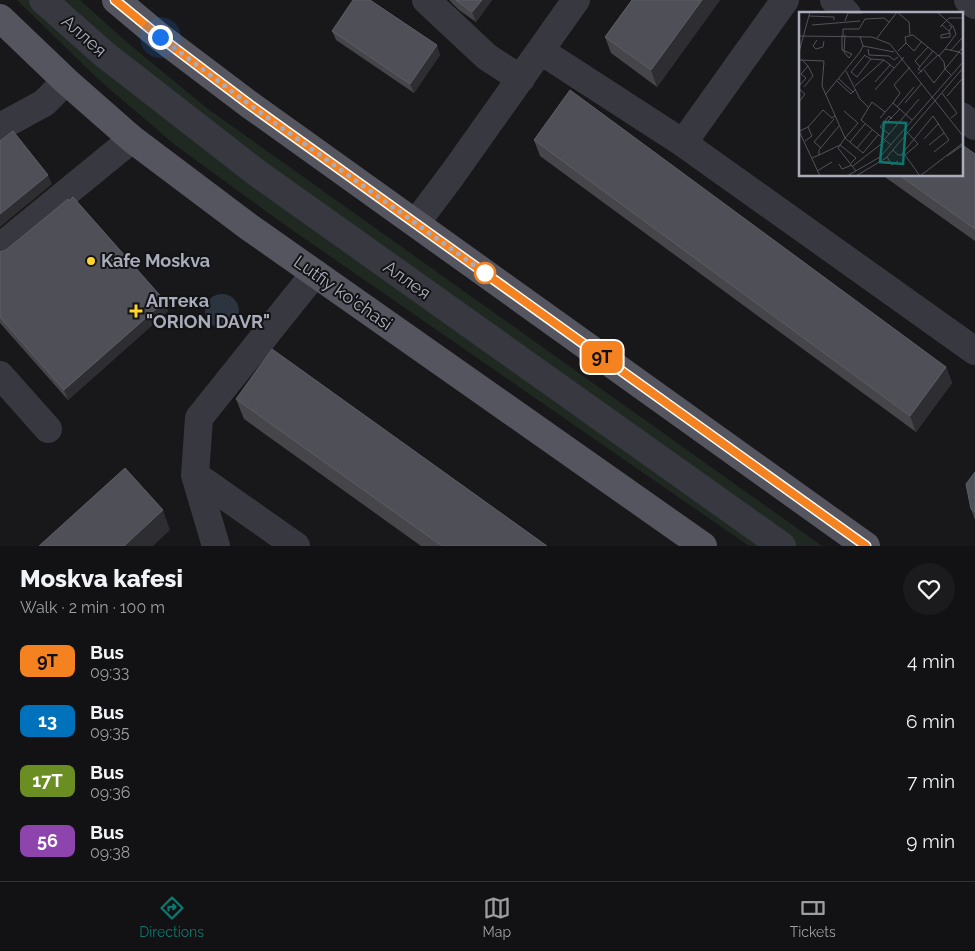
<!DOCTYPE html>
<html lang="en">
<head>
<meta charset="utf-8">
<style>
  body { margin:0; font-family:Raleway,sans-serif; background:#1b1b1d; color:#f1f3f6; height:100vh; display:flex; flex-direction:column; font-size:19px; white-space:nowrap }
  * { box-sizing:border-box; margin:0 }
  p { font-size:16px; color:#9c9ea0 }
  .icon { flex:none; width:28px; height:28px; fill:none; stroke:currentColor; stroke-width:2; stroke-linecap:round; stroke-linejoin:round }
  .map { position:relative; height:546px; overflow:hidden }
  .sheet { display:flex; flex-direction:column; background:#121214; flex:1 }
  .sheet>* { flex:none }
  .badge { padding:0 10px; border-radius:8px; font-size:18px; line-height:32px }
  .you { position:absolute; width:25px; height:25px; margin:-12px; border:4px solid #fff; border-radius:50%; background:#1a73e8; box-shadow:0 0 0 8px #1a73e833 }
  .map>.badge { position:absolute; translate:-50% -50%; box-shadow:0 0 0 2px #fff }
  .round { display:grid; place-items:center; flex:none; width:52px; height:52px; border-radius:26px; background:#1b1b1d }
  .head { display:flex; align-items:center; justify-content:space-between; height:85px; padding:0 20px }
  h1 { font-size:24px; font-weight:800; line-height:38px }
  ul { padding:0; list-style:none }
  li { display:flex; align-items:center; gap:15px; height:60px; padding:0 20px }
  li div { flex:1 }
  li b { display:block; font-size:19px }
  li em { font-style:normal }
  li .badge { min-width:55px; font-weight:700; text-align:center }
  .menu { display:flex; justify-content:space-around; align-items:center; height:70px; border-top:1px solid #313234; background:#121214; font-size:14px; color:#9c9ea0 }
  .menu a { display:grid; justify-items:center; gap:2px }
  .menu .active { color:#0f766e }
  .map>svg:first-child { display:block }
  .green { fill:#1f2922 }
  .water { fill:#2c3440 }
  .lines { fill:none; stroke-linecap:round; stroke-linejoin:round }
  .minor { stroke:#383840; stroke-width:28 }
  .major { stroke:#54555f; stroke-width:28 }
  .wall { fill:#45454a }
  .shaded-wall { fill:#2e2e32 }
  .building { fill:#4f5057; stroke:#5d5e66 }
  .line-casing { stroke:#fff; stroke-width:11 }
  .line { stroke:#f58220; stroke-width:8 }
  .walk { stroke:#a9acbb; stroke-width:5; stroke-dasharray:0 9 }
  .poi-dot { fill:#ffd42b; stroke:#131315; stroke-width:2 }
  .stop-dot { fill:#fff; stroke:#f58220; stroke-width:2.5 }
  .labels { text-anchor:middle; stroke-width:4; stroke-linejoin:round; paint-order:stroke }
  .street-label { font-size:18px; fill:#a9acbb; stroke:#131315 }
  .poi-label { font-size:18px; font-weight:bold; fill:#a9acbb; stroke:#131315; text-anchor:start }
  .inset-road { fill:none; stroke:#52535a; stroke-width:1 }
  .view { fill:#0f766e; fill-opacity:0.15; stroke:#0f766e; stroke-width:2.5 }
  .inset-edge { fill:none; stroke:#a9acbb; stroke-width:2.5 }
</style>
</head>
<body>
<div class="map">
<svg width="975" height="546" viewBox="0 0 975 546">
  <rect width="100%" height="100%" fill="#18181a"/>
  <path class="green" d="M17 0H80L130 45 208 109 822 546H749L285 225 175 145 97 78Z"/>
  <path class="water" d="M205 311a17 17 0 1 1 34 0a17 17 0 1 1-34 0Z"/>
  <g class="lines">
    <path class="minor" d="M43 0 104 54 257 173 782 546
      M426 0 487 57 521 79
      M834 0 847 14
      M968 0 975 5
      M541 51 683 143 975 351
      M961 116 975 126
      M0 127 44 103 66 81
      M683 143 785 0
      M416 223 452 175 576 0
      M0 247 132 139
      M0 375 48 429
      M195 475 296 546
      M216 546 195 475 199 418 315 273"/>
    <path class="major" d="M116 0 160 37 250 105 866 546
      M0 18 66 81 132 139 249 227 703 546"/>
  </g>
  <path class="wall" d="M449 0H492L476 22 459 10Z
    M632 0H720L657 87 611 53 605 37Z
    M332 31 440 55 414 93 336 40Z
    M534 140 946 367 952 383 916 432 540 156Z
    M975 154V241L882 175H961Z
    M0 252 168 311 68 400 0 323Z
    M236 399 547 546H421L244 419Z
    M975 472V520L971 509Z"/>
  <path class="shaded-wall" d="M482 0H492L476 22 472 12Z
    M702 0H720L657 87 651 70Z
    M437 45 440 55 414 93 410 84Z
    M48 175 52 184 0 227V214Z
    M165 301 168 311 68 400 64 390Z
    M946 367 952 383 916 432 910 416Z
    M163 510 170 530 153 546H124Z"/>
  <path class="building" d="M353 0H370L437 45 410 84 332 31Z
    M456 0H482L472 12Z
    M632 0H702L651 70 605 37Z
    M570 90 946 367 910 416 534 140Z
    M13 131 48 175 0 214V141Z
    M961 144 975 154V229L899 175H961Z
    M73 197 165 301 64 390 0 317V252L6 250 68 199 69 201Z
    M272 349 547 546H442L236 399Z
    M125 468 163 510 124 546H39Z
    M975 472V512L971 509 966 484Z"/>
  <g class="lines">
    <g class="line-casing">
      <path id="line" d="M115 0 160 37 250 105 866 546"/>
    </g>
    <use href="#line" class="line"/>
    <path class="walk" d="M160 37 250 105 485 273"/>
  </g>
  <g class="poi-dot">
    <circle cx="91" cy="261" r="5"/>
    <path d="M133.5 303.5h5v5h5v5h-5v5h-5v-5h-5v-5h5z"/>
  </g>
  <circle class="stop-dot" cx="485" cy="273" r="10"/>
  <g class="labels">
    <g class="street-label">
      <text transform="translate(84 36) rotate(41)" y="6">Аллея</text>
      <text transform="translate(407 280) rotate(35)" y="6">Аллея</text>
      <text transform="translate(343 293) rotate(35)" y="6">Lutfiy ko'chasi</text>
    </g>
    <g class="poi-label">
      <text x="101" y="267">Kafe Moskva</text>
      <text x="146" y="307">Аптека<tspan x="146" dy="21">"ORION DAVR"</tspan></text>
    </g>
  </g>
  <g transform="translate(799 12)">
    <rect width="164" height="164" fill="#18181a"/>
    <path class="inset-road" d="M98 0 110 10 111 23M138 0 154 14 157 22M10 4 35 5V8M46 9 49 1H63M13 13 61 9M143 13 150 19 153 15 150 13M141 15 150 6H164M150 19 151 21V25L142 26V23L151 21M43 23V38L53 42M46 23 45 40 50 46 53 42M0 24 73 25 91 32 164 124M44 25V17H60L66 7 85 6 90 10M78 26 98 0M18 28 14 34 17 37 24 35 25 29M107 31 115 39 123 29M64 34 95 40M69 37 70 43 90 44 95 48 99 45M146 37 157 22M152 38 164 25M99 39 107 31 106 25 114 23 140 44 146 37 160 40 164 35M0 40 11 0M65 43 72 47 85 48 95 56M66 43 52 60 58 65 72 47M0 48 25 49 23 74 46 126 59 111 45 99M121 55 116 49 129 35M125 58 135 71 146 57 145 50 140 44M47 59 61 87 69 95M123 60 119 57 134 39M119 62 139 43M152 63 146 57 160 40 164 43M40 67 54 80 57 77M38 69 52 82 54 80M76 70 91 53M0 74 7 66 2 62 9 54 3 48M56 74 85 48M5 75 14 64 9 54M0 77 6 82 0 90M76 78 105 45M143 81 158 101 152 106M26 83 61 40 64 34 61 24M148 84 163 67M94 91 101 81 95 73 111 55M106 91 123 71M98 95 115 75M86 100 73 90 62 108 92 133M81 106 94 91 113 108M83 115 101 97M0 119 21 164M1 119 9 115 24 98 33 106 36 104M90 122 81 115 90 104 93 107M125 127 140 111M85 128 120 87M6 129 13 124 9 115M51 130 66 112M130 133 145 121M22 136 15 130 35 107M58 136 64 141 79 123M94 138 99 143H106L121 164 164 131M20 143 41 133 57 146 52 151M102 143 134 104 150 128 135 140M106 143 119 132 108 120M148 144 164 133M88 145 93 153 99 149M13 146 20 143V138L40 114M40 152 43 157 53 153M54 154 86 129M18 159 33 150M57 159 39 136 46 126 58 136 73 118M48 164 81 145 164 50M57 164 87 146 164 56"/>
    <path class="view" d="M85 110 107 111 104 152 81 150Z"/>
    <rect width="164" height="164" class="inset-edge"/>
  </g>
</svg>
<div class="you" style="left:160px;top:37px"></div>
<b class="badge" style="left:602px;top:357px;background:#f58220;color:#111">9Т</b>
</div>
<section class="sheet">
<div class="head"><div><h1>Moskva kafesi</h1><p>Walk · 2 min · 100 m</p></div><a class="round"><svg class="icon" aria-label="heart" viewBox="0 0 24 24"><path d="M12 20l-8-8c-3-5 5-10 8-4 3-6 11-1 8 4z"/></svg></a></div>
<ul>
<li><span class="badge" style="background:#f58220;color:#111">9Т</span><div><b>Bus</b><p>09:33</p></div><em>4 min</em></li>
<li><span class="badge" style="background:#0072bc;color:#fff">13</span><div><b>Bus</b><p>09:35</p></div><em>6 min</em></li>
<li><span class="badge" style="background:#6b8e23;color:#fff">17T</span><div><b>Bus</b><p>09:36</p></div><em>7 min</em></li>
<li><span class="badge" style="background:#8e44ad;color:#fff">56</span><div><b>Bus</b><p>09:38</p></div><em>9 min</em></li>
</ul>
</section>
<nav class="menu">
<a class="active"><svg class="icon" aria-label="directions" viewBox="0 0 24 24"><path d="M12 3l9 9-9 9-9-9zM9 14v-3h6M13 9l2 2-2 2"/></svg>Directions</a>
<a><svg class="icon" aria-label="map" viewBox="0 0 24 24"><path d="M3 6l6-2 6 2 6-2v14l-6 2-6-2-6 2zM9 4v14M15 6v14"/></svg>Map</a>
<a><svg class="icon" aria-label="tickets" viewBox="0 0 24 24"><path d="M3 7h18v10H3zM15 7v10"/></svg>Tickets</a>
</nav>
</body>
</html>
